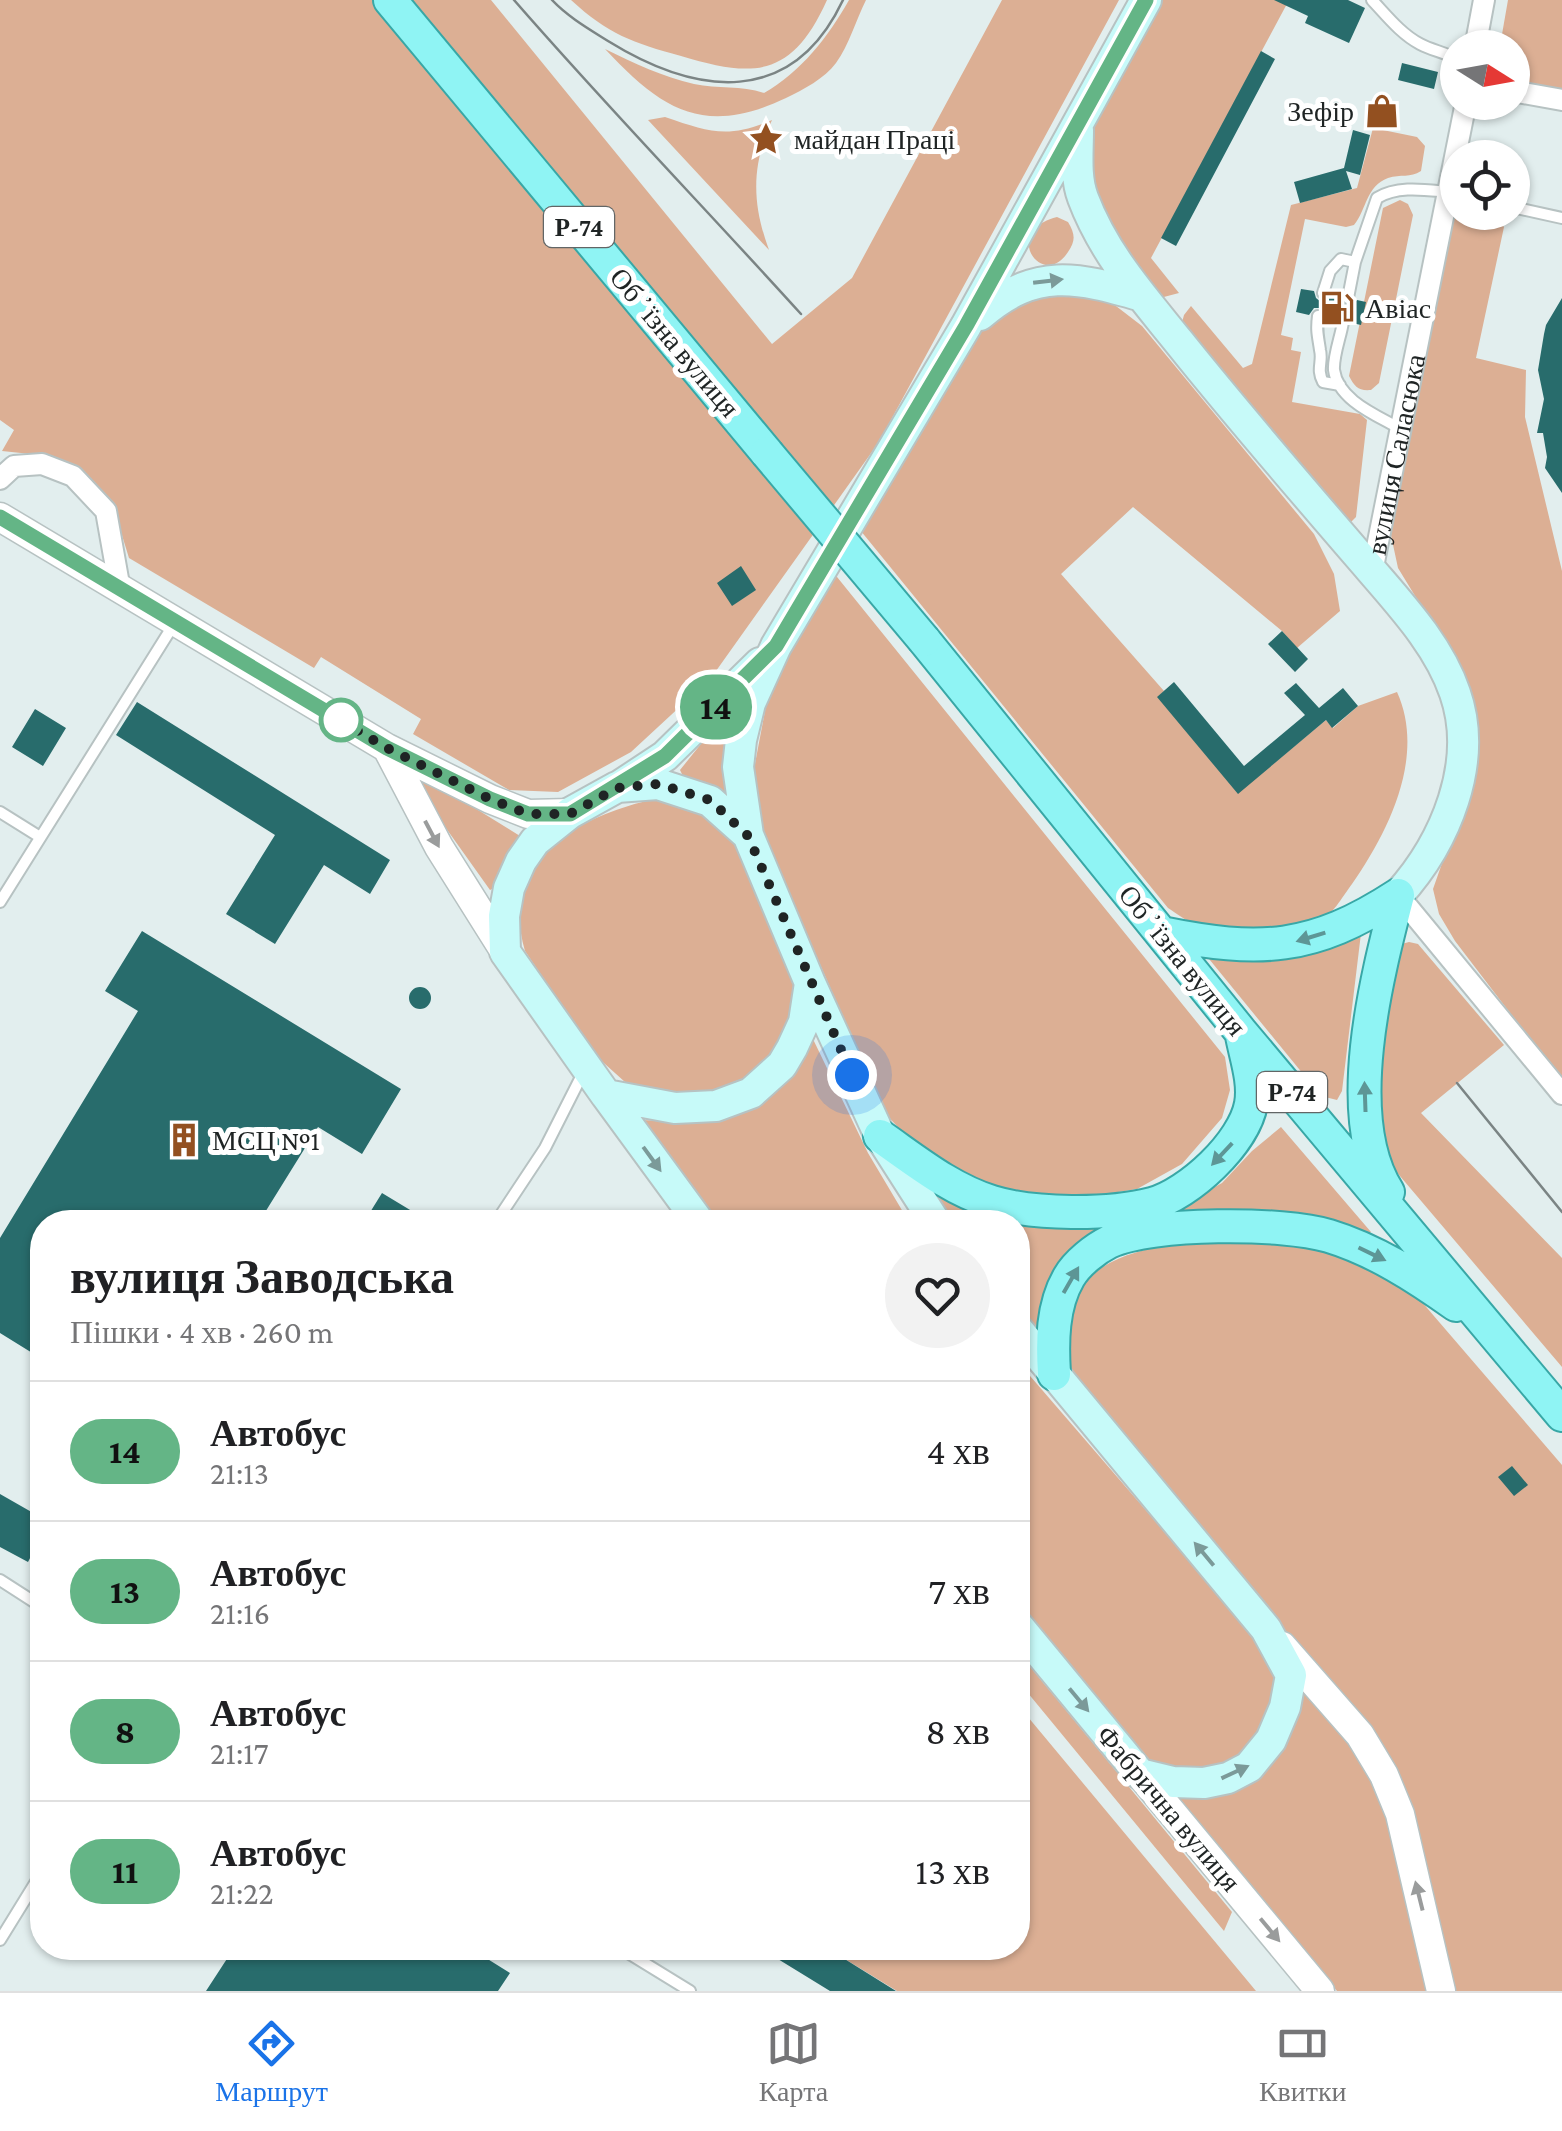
<!DOCTYPE html>
<html lang="uk">
<head>
<meta charset="utf-8">
<style>
  body { margin:0; font-family:"Crimson Pro",serif; background:#f2f2f2; color:#202124; height:100vh; display:flex; flex-direction:column; font-size:38px; white-space:nowrap }
  * { box-sizing:border-box; margin:0 }
  p { font-size:32px; color:#757577 }
  .icon { flex:none; width:55px; height:55px; fill:none; stroke:currentColor; stroke-width:2; stroke-linecap:round; stroke-linejoin:round }
  .map { position:relative; flex:1; overflow:hidden }
  .panel { position:absolute; left:30px; top:1210px; width:1000px; height:750px; display:flex; flex-direction:column; background:#fff; border-radius:40px; box-shadow:0 2px 8px #0004 }
  .panel>* { flex:none }
  .badge { padding:0 20px; border-radius:32px; font-size:35px; line-height:65px }
  .needle { width:65px; rotate:101deg }
  .fabs { position:absolute; left:1440px; top:30px; display:grid; gap:20px }
  .fabs a { display:grid; place-items:center; width:90px; height:90px; border-radius:50%; background:#fff; box-shadow:0 2px 8px #0004; font-size:50px }
  .you { position:absolute; width:50px; height:50px; margin:-25px; border:8px solid #fff; border-radius:50%; background:#1a73e8; box-shadow:0 0 0 15px #1a73e833 }
  .map>.badge { position:absolute; translate:-50% -50%; box-shadow:0 0 0 5px #fff }
  .round { display:grid; place-items:center; flex:none; width:105px; height:105px; border-radius:52px; background:#f2f2f2 }
  .overview { display:flex; align-items:center; justify-content:space-between; height:170px; padding:0 40px }
  h1 { font-size:48px; font-weight:800; line-height:75px }
  ul { padding:0; list-style:none }
  li { display:flex; align-items:center; gap:30px; height:140px; padding:0 40px; border-top:2px solid #e0e0e0 }
  li div { flex:1 }
  li b { display:block; font-size:38px }
  li em { font-style:normal }
  li .badge { min-width:110px; font-weight:700; text-align:center }
  .menu { display:flex; justify-content:space-around; align-items:center; height:140px; border-top:2px solid #e0e0e0; background:#fff; font-size:28px; color:#757577 }
  .menu a { display:grid; justify-items:center; gap:5px }
  .menu .selected { color:#1a73e8 }
  .map>svg:first-child { display:block }
  .green { fill:#dcaf94 }
  .building { fill:#286c6c }
  .lines { fill:none; stroke-linecap:round; stroke-linejoin:round }
  .service-casing { stroke:#b7c2c2; stroke-width:14 }
  .minor-casing { stroke:#b7c2c2; stroke-width:24 }
  .tertiary-casing { stroke:#b7c2c2; stroke-width:31 }
  .secondary-casing { stroke:#b7c2c2; stroke-width:34 }
  .primary-casing { stroke:#38a7a6; stroke-width:36 }
  .service { stroke:#fff; stroke-width:10 }
  .minor { stroke:#fff; stroke-width:20 }
  .tertiary { stroke:#fff; stroke-width:28 }
  .secondary { stroke:#c7faf9; stroke-width:30 }
  .primary { stroke:#8ff4f4; stroke-width:32 }
  .tram { stroke:#7b8484; stroke-width:2.5 }
  .primary-bridge-casing { stroke:#38a7a6; stroke-width:36; stroke-linecap:butt }
  .primary-bridge { stroke:#8ff4f4; stroke-width:32 }
  .oneway { fill:#7b9a99 }
  .oneway2 { fill:#9a9c9c }
  .oneway3 { fill:#5d9696 }
  .line-casing { stroke:#fff; stroke-width:22 }
  .line { stroke:#64b586; stroke-width:15 }
  .walk { stroke:#1f2424; stroke-width:10; stroke-dasharray:0 18 }
  .stop-dot { fill:#fff; stroke:#64b586; stroke-width:5 }
  .labels { text-anchor:middle; stroke-width:10; stroke-linejoin:round; paint-order:stroke }
  .shield { fill:#fff; stroke:#626666; stroke-width:2.5 }
  .shield-label { font-size:25px; font-weight:bold; fill:#1f2424 }
  .poi-label { font-size:28px; fill:#1f2424; stroke:#fff; text-anchor:start }
  .street-label { font-size:28px; fill:#1f2424; stroke:#fff }
</style>
</head>
<body>
<div class="map">
<svg width="1562" height="1991" viewBox="0 0 1562 1991">
  <rect width="100%" height="100%" fill="#e2eeee"/>
  <path class="green" d="M0 0H491L772 344 852 278 1002 0H1119L879 442 711 678 631 752 558 792 509 790 413 734 421 719 321 657 314 668 129 558 113 506 40 455 2 451 14 430 0 420Z
    M571 0H827C792 78 754 78 681 56 633 43 608 34 571 0Z
    M849 0H866C856 20 849 45 836 63 825 78 803 90 786 98 704 137 662 110 605 49 634 63 663 77 694 84 718 89 741 85 764 93 801 72 828 37 849 0Z
    M1157 0H1289L1151 258 1179 293 1160 298 1105 231 1094 193 1089 129Z
    M1508 0H1562V91L1513 82 1512 48H1481L1488 38 1501 40Z
    M665 117C709 132 728 139 772 120 751 166 752 204 769 250L648 120Z
    M1373 128 1417 137 1425 146 1421 171C1410 178 1401 174 1388 178 1366 186 1367 209 1354 225L1346 227 1305 219 1281 335 1293 338 1291 350 1301 352 1292 402 1360 414 1367 420 1356 517 1348 525 1181 326 1184 315 1191 306 1243 368 1252 364 1291 205 1357 188Z
    M1400 200 1408 204 1413 215 1379 383 1371 390C1358 391 1355 387 1349 376L1383 208Z
    M1457 209 1458 212 1492 214 1504 227 1476 358 1526 370 1525 417 1562 571V1081L1455 941 1439 914 1433 889 1465 798 1456 663 1398 568 1389 526 1447 212Z
    M1057 217 1068 222C1075 234 1076 240 1068 252 1043 291 1000 232 1057 217Z
    M1091 294 1116 306 1142 326 1314 534 1334 574 1340 611 1297 648 1282 631 1133 507 1061 574 1164 691 1158 697 1238 793 1326 720 1333 728 1358 706 1397 692C1426 756 1389 831 1352 884 1342 897 1332 917 1316 923 1289 933 1222 933 1195 924 1186 921 1176 913 1168 908L856 525 973 336 1000 314 1033 295Z
    M833 572 1225 1057 1230 1090 1222 1118 1182 1164 1137 1189 1087 1197 994 1192 915 1146 885 1113 763 834 754 769 768 695Z
    M729 709 733 712C725 740 724 763 727 791L722 793 704 782 683 776 680 770Z
    M410 768 520 836 508 853 496 887 490 890 406 772Z
    M654 799 706 813 736 844 794 982 791 1017 782 1041 770 1057 742 1083 698 1096 648 1093 625 1082 596 1056 525 951C498 859 577 817 654 799Z
    M1362 925 1342 1091 1337 1100 1321 1096 1205 954Z
    M1409 942 1418 944 1504 1045 1421 1113 1562 1258V1367L1394 1169C1360 1100 1387 1017 1398 945Z
    M811 1035 868 1153 909 1222H715L640 1120 696 1122 718 1118Z
    M1281 1127 1371 1232 1365 1237 1157 1219 1222 1183 1252 1151Z
    M915 1174 1115 1227 1038 1330 1018 1306V1222H948Z
    M1245 1236 1325 1247 1409 1287 1562 1465V1991H1454L1365 1728 1070 1369C1047 1246 1156 1246 1245 1236Z
    M1018 1362 1251 1632C1258 1645 1270 1659 1274 1673 1278 1687 1270 1705 1265 1718 1239 1776 1196 1776 1142 1760L1018 1607Z
    M1018 1652 1232 1912 1224 1931 1018 1681Z
    M1301 1688 1351 1742 1374 1779 1387 1815 1426 1991H1337L1173 1798 1207 1796Z
    M1018 1705 1256 1991H1257H897L827 1948H1018Z"/>
  <path class="building" d="M1274 0H1348L1365 8 1349 43 1305 23 1308 16Z
    M1261 51 1275 59 1176 246 1161 238Z
    M1402 63 1438 72 1434 89 1398 80Z
    M1353 130 1370 135 1360 175 1346 171 1352 189 1300 203 1294 182 1344 168Z
    M1301 289 1314 291 1316 298 1321 302 1332 295 1339 296 1345 306H1352L1357 300 1366 302 1361 325 1352 323 1346 314H1339L1335 320 1327 318 1326 312 1320 308H1314L1309 315 1296 312Z
    M1562 298V493L1545 468 1547 457 1543 433H1537L1544 399 1538 370 1544 334 1546 325Z
    M741 566 756 590 732 606 717 583Z
    M1282 631 1308 659 1295 672 1268 644Z
    M1174 682 1244 766 1305 715 1284 693 1296 683 1319 708 1343 688 1358 706 1332 728 1326 720 1238 794 1157 697Z
    M137 702 390 860 370 894 324 865 275 944 226 914 275 835 116 735Z
    M35 709 66 728 43 766 12 747Z
    M142 931 401 1089 362 1154 318 1127 259 1222H42V1359L0 1333V1238L138 1011 105 991Z
    M409 998a11 11 0 1 1 22 0a11 11 0 1 1-22 0Z
    M382 1193 430 1222H364Z
    M1512 1466 1528 1485 1514 1496 1498 1477Z
    M0 1494 42 1518V1535L28 1562 0 1547Z
    M234 1948H470L510 1973 498 1991H206Z
    M760 1948H827L896 1991H830Z"/>
  <g class="lines">
    <g class="service-casing">
      <path id="service" d="M1372 0C1387 16 1401 34 1420 44 1433 51 1445 52 1458 60
        M1512 207 1562 218
        M1323 293 1330 271 1341 259 1355 262
        M1348 298 1355 262 1377 198C1398 185 1426 190 1449 192
        M1318 316C1316 331 1318 336 1320 350 1323 362 1316 369 1323 382L1340 385
        M1343 322C1341 336 1333 356 1334 370 1338 400 1376 415 1399 428
        M0 812 40 837
        M0 902 174 624
        M496 1222 545 1148 583 1073
        M0 1580 42 1607
        M0 1940 42 1872
        M620 1948 690 1991"/>
    </g>
    <g class="minor-casing">
      <g id="minor">
        <path d="M1475 48 1484 0"/>
        <path d="M1512 91 1562 100"/>
        <path d="M0 479 14 466 42 464 73 476 106 511 120 590"/>
        <path id="s1" d="M1372 572 1466 102"/>
        <path d="M1398 895 1562 1094"/>
      </g>
    </g>
    <g class="tertiary-casing">
      <path id="tertiary" d="M0 517 387 748 490 799 528 814 570 813
        M387 748 439 847 505 952
        M1282 1646 1360 1735 1384 1775 1400 1814 1441 1991
        M1140 1774 1320 1991"/>
    </g>
    <g class="secondary-casing">
      <path id="secondary" d="M1078 130C1078 153 1075 177 1083 198 1104 254 1142 296 1179 342 1239 417 1302 490 1365 563 1398 602 1438 643 1455 693 1479 762 1446 842 1398 895
        M980 315C1035 267 1077 277 1142 296
        M658 784 710 801 748 835 810 983 804 1022 792 1048 782 1065 751 1093 716 1106 675 1108 606 1095 505 952 504 916 509 888 521 861 535 841 570 813 617 787Z
        M618 787 665 756 760 663
        M748 835 738 767 741 740 750 703 776 646 966 326 1146 0
        M810 983 880 1136 935 1222
        M606 1095 699 1222
        M1018 1330 1266 1629 1291 1675 1285 1707 1271 1740 1249 1767 1228 1778 1204 1783 1173 1782 1140 1774 1018 1626"/>
    </g>
    <g class="primary-casing">
      <path id="primary" d="M390 0 767 453
        M924 640 1241 1032 1562 1415
        M1161 933C1260 953 1312 951 1398 895
        M880 1136C916 1161 950 1189 992 1202 1034 1215 1109 1215 1152 1204 1189 1194 1244 1143 1251 1104 1255 1082 1246 1057 1242 1036
        M1388 1192C1340 1117 1377 976 1398 895
        M1054 1374C1052 1342 1052 1306 1069 1277 1077 1263 1095 1249 1109 1242 1152 1222 1283 1222 1329 1236 1375 1250 1417 1277 1456 1305"/>
    </g>
    <use href="#service" class="service"/>
    <use href="#minor" class="minor"/>
    <use href="#tertiary" class="tertiary"/>
    <use href="#secondary" class="secondary"/>
    <use href="#primary" class="primary"/>
    <path class="tram" d="M514 0C607 107 706 209 801 314
      M552 0C568 17 589 29 608 41 697 96 792 108 843 0
      M1457 1083 1562 1212"/>
    <g class="primary-bridge-casing">
      <path id="primary-bridge" d="M767 453 924 640"/>
    </g>
    <use href="#primary-bridge" class="primary-bridge"/>
  </g>
  <defs><path id="oneway-solid" d="M-6-.8H1V-3.2L6.5 0L1 3.2V.8H-6Z" transform="scale(2.5)"/></defs>
  <g class="oneway">
    <use href="#oneway-solid" transform="translate(1048 281) rotate(-7)"/>
    <use href="#oneway-solid" transform="translate(652 1159) rotate(54)"/>
    <use href="#oneway-solid" transform="translate(1204 1554) rotate(-130)"/>
    <use href="#oneway-solid" transform="translate(1079 1700) rotate(50)"/>
    <use href="#oneway-solid" transform="translate(1235 1772) rotate(-25)"/>
  </g>
  <g class="oneway2">
    <use href="#oneway-solid" transform="translate(432 834) rotate(62)"/>
    <use href="#oneway-solid" transform="translate(1419 1896) rotate(-104)"/>
    <use href="#oneway-solid" transform="translate(1270 1930) rotate(50)"/>
  </g>
  <g class="oneway3">
    <use href="#oneway-solid" transform="translate(1311 937) rotate(163)"/>
    <use href="#oneway-solid" transform="translate(1365 1097) rotate(-92)"/>
    <use href="#oneway-solid" transform="translate(1222 1154) rotate(133)"/>
    <use href="#oneway-solid" transform="translate(1372 1254) rotate(26)"/>
    <use href="#oneway-solid" transform="translate(1071 1280) rotate(-60)"/>
  </g>
  <g class="lines">
    <g class="line-casing">
      <path id="line" d="M0 517 387 748 490 799 528 814H570L665 756 776 646 966 326 1146 0"/>
    </g>
    <use href="#line" class="line"/>
    <path class="walk" d="M341 720 326 712 387 748 490 799 528 814H570L617 788 658 784 710 800 748 836 852 1075"/>
  </g>
  <defs>
    <g id="shop-bare" transform="scale(2.7)"><path d="M-5-2.5h2.3a2.7 3.5 0 0 1 5.4 0H5L5.5 6h-11ZM-1.5-2.5h3a1.5 2.3 0 0 0-3 0Z" fill="#935020" stroke="#fff" stroke-width="2.5" paint-order="stroke"/></g>
    <g id="sight-bare" transform="scale(2.7)"><path d="M0-6L1.8-2.2L6-1.7L2.9 1.2L3.7 5.4L0 3.3L-3.7 5.4L-2.9 1.2L-6-1.7L-1.8-2.2Z" fill="#935020" stroke="#fff" stroke-width="2.5" paint-order="stroke"/></g>
    <g id="fuel-bare" transform="scale(2.7)"><path d="M-5.5-6h7V0h2V4h1.3V-2.5L3-4.5l.8-.8L6-3V5H2.5V1h-1V6h-7ZM-4.2-4.7v3.2H.2V-4.7Z" fill="#935020" stroke="#fff" stroke-width="2.5" paint-order="stroke"/></g>
    <g id="building-bare" transform="scale(2.7)"><path d="M-4-6H4V6H1V3H-1V6H-4ZM-2.5-4.3h1.7v1.8h-1.7ZM.8-4.3h1.7v1.8H.8ZM-2.5-1h1.7V.8h-1.7ZM.8-1h1.7V.8H.8Z" fill="#935020" stroke="#fff" stroke-width="2.5" paint-order="stroke"/></g>
  </defs>
  <g fill-rule="evenodd">
    <use href="#shop-bare" x="1382" y="111"/>
    <use href="#sight-bare" x="766" y="139"/>
    <use href="#fuel-bare" x="1337" y="308"/>
    <use href="#building-bare" x="184" y="1140"/>
  </g>
  <circle class="stop-dot" cx="341" cy="720" r="20"/>
  <g class="labels">
    <g class="shield">
      <rect x="544" y="207" width="70" height="40" rx="8"/>
      <rect x="1257" y="1072" width="70" height="40" rx="8"/>
    </g>
    <g class="shield-label">
      <text x="579" y="236">Р-74</text>
      <text x="1292" y="1101">Р-74</text>
    </g>
    <g class="poi-label">
      <text x="1354" y="121" text-anchor="end">Зефір</text>
      <text x="794" y="149">майдан Праці</text>
      <text x="1365" y="318">Авіас</text>
      <text x="212" y="1150">МСЦ №1</text>
    </g>
    <g class="street-label">
      <text transform="translate(675 342) rotate(50)" y="10">Обʼїзна вулиця</text>
      <text dy="10" stroke="none"><textPath href="#s1" startOffset="120">вулиця Саласюка</textPath></text>
      <text transform="translate(1183 960) rotate(51)" y="10">Обʼїзна вулиця</text>
      <text transform="translate(1169 1808) rotate(50)" y="10">Фабрична вулиця</text>
    </g>
  </g>
</svg>
<div class="fabs">
<a><svg class="needle" viewBox="-14 -14 28 28"><path d="M0-13l5 13h-10z" fill="#e53935"/><path d="M0 13l5-13h-10z" fill="#757577"/></svg></a>
<a><svg class="icon" aria-label="locate" viewBox="0 0 24 24"><circle cx="12" cy="12" r="6"/><path d="M12 2v4M12 18v4M2 12h4M18 12h4"/></svg></a>
</div>
<div class="you" style="left:852px;top:1075px"></div>
<b class="badge" style="left:716px;top:707px;background:#64b586;color:#111">14</b>
<section class="panel">
<div class="overview"><div><h1>вулиця Заводська</h1><p>Пішки · 4 хв · 260 m</p></div><a class="round"><svg class="icon" aria-label="heart" viewBox="0 0 24 24"><path d="M12 20l-8-8c-3-5 5-10 8-4 3-6 11-1 8 4z"/></svg></a></div>
<ul>
<li><span class="badge" style="background:#64b586;color:#111">14</span><div><b>Автобус</b><p>21:13</p></div><em>4 хв</em></li>
<li><span class="badge" style="background:#64b586;color:#111">13</span><div><b>Автобус</b><p>21:16</p></div><em>7 хв</em></li>
<li><span class="badge" style="background:#64b586;color:#111">8</span><div><b>Автобус</b><p>21:17</p></div><em>8 хв</em></li>
<li><span class="badge" style="background:#64b586;color:#111">11</span><div><b>Автобус</b><p>21:22</p></div><em>13 хв</em></li>
</ul>
</section>
</div>
<nav class="menu">
<a class="selected"><svg class="icon" aria-label="directions" viewBox="0 0 24 24"><path d="M12 3l9 9-9 9-9-9zM9 14v-3h6M13 9l2 2-2 2"/></svg>Маршрут</a>
<a><svg class="icon" aria-label="map" viewBox="0 0 24 24"><path d="M3 6l6-2 6 2 6-2v14l-6 2-6-2-6 2zM9 4v14M15 6v14"/></svg>Карта</a>
<a><svg class="icon" aria-label="tickets" viewBox="0 0 24 24"><path d="M3 7h18v10H3zM15 7v10"/></svg>Квитки</a>
</nav>
</body>
</html>
